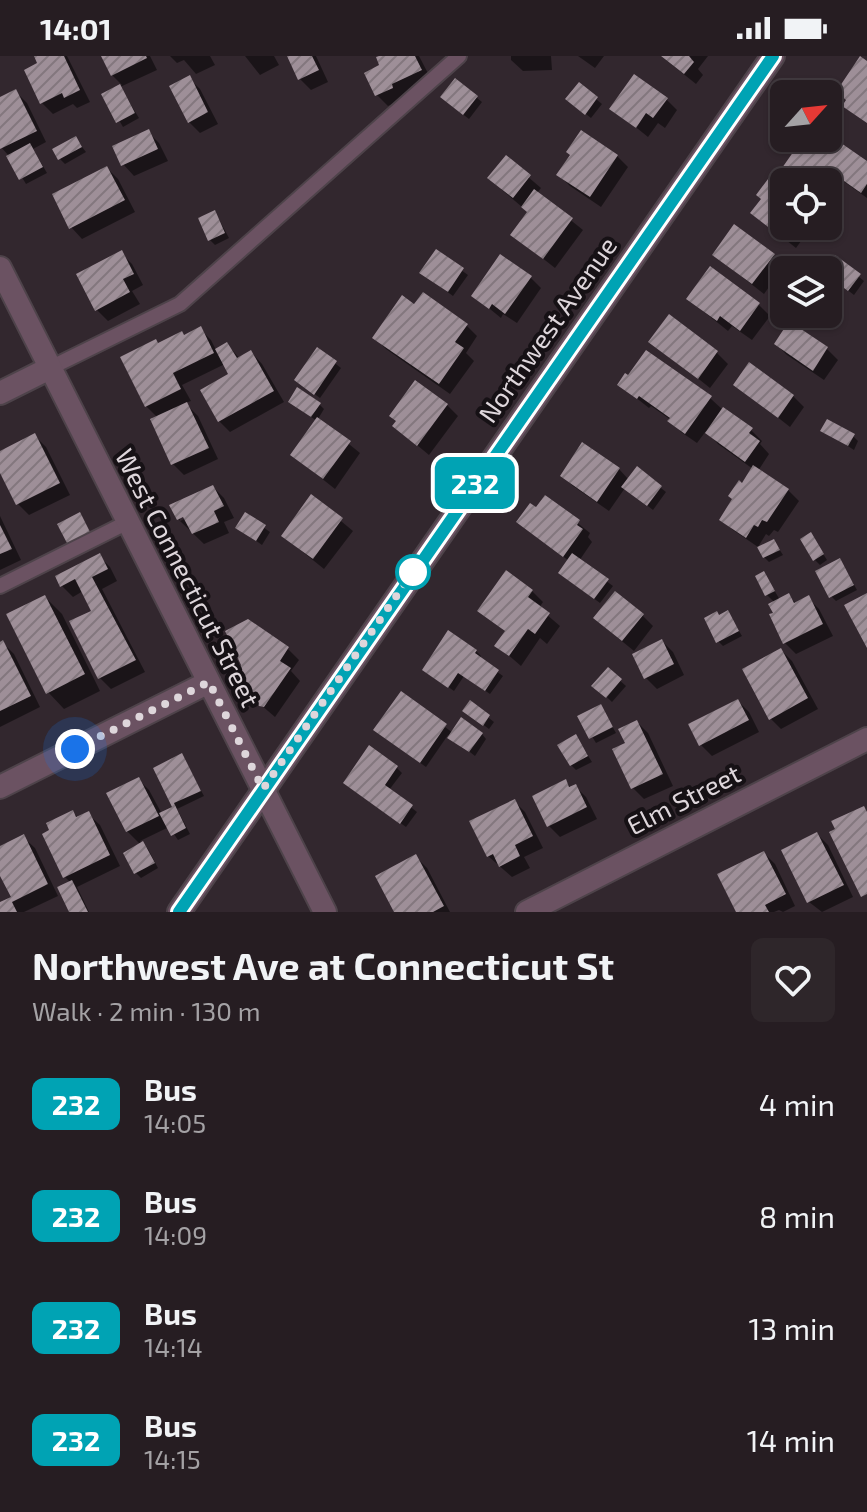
<!DOCTYPE html>
<html lang="en">
<head>
<meta charset="utf-8">
<style>
  body { margin:0; font-family:"Exo 2",sans-serif; background:#2e262a; color:#f1f3f6; height:100vh; display:flex; flex-direction:column; font-size:30px; white-space:nowrap }
  * { box-sizing:border-box; margin:0 }
  p { font-size:26px; color:#a4a2a5 }
  .icon { flex:none; width:44px; height:44px; fill:none; stroke:currentColor; stroke-width:2; stroke-linecap:round; stroke-linejoin:round }
  .map { position:relative; height:856px; overflow:hidden }
  .drawer { display:flex; flex-direction:column; background:#261d22; flex:1 }
  .drawer>* { flex:none }
  .badge { padding:0 16px; border-radius:12px; font-size:28px; line-height:52px }
  .needle { width:52px; rotate:63deg }
  .fabs { position:absolute; left:770px; top:24px; display:grid; gap:16px }
  .fabs a { display:grid; place-items:center; width:72px; height:72px; border-radius:12px; background:#261d22; box-shadow:0 2px 6px #0004,0 0 0 2px #423b40; font-size:40px }
  .you { position:absolute; width:40px; height:40px; margin:-20px; border:6px solid #fff; border-radius:50%; background:#1a73e8; box-shadow:0 0 0 12px #1a73e833 }
  .map>.badge { position:absolute; translate:-50% -50%; box-shadow:0 0 0 4px #fff }
  .round { display:grid; place-items:center; flex:none; width:84px; height:84px; border-radius:12px; background:#2e262a }
  .summary { display:flex; align-items:center; justify-content:space-between; height:136px; padding:0 32px }
  h1 { font-size:38px; font-weight:700; line-height:60px }
  ul { padding:0; list-style:none }
  li { display:flex; align-items:center; gap:24px; height:112px; padding:0 32px }
  li div { flex:1 }
  li b { display:block; font-size:30px }
  li em { font-style:normal }
  li .badge { min-width:88px; font-weight:700; text-align:center }
  .status { display:flex; justify-content:space-between; align-items:center; height:56px; padding:0 40px; background:#261d22; direction:ltr }
  .status svg { height:22px; fill:currentColor }
  .map>svg:first-child { display:block }
  .shadow { fill:#0007 }
  .building { fill:url(#building-hatch) }
  .lines { fill:none; stroke-linecap:round; stroke-linejoin:round }
  .service-casing { stroke:#4e434a; stroke-width:18 }
  .minor-casing { stroke:#4e434a; stroke-width:26 }
  .tertiary-casing { stroke:#4e434a; stroke-width:26 }
  .service { stroke:#6b5262; stroke-width:14 }
  .minor { stroke:#6b5262; stroke-width:22 }
  .tertiary { stroke:#6b5262; stroke-width:22 }
  .line-casing { stroke:#fff; stroke-width:18 }
  .line { stroke:#00a3b4; stroke-width:12 }
  .walk { stroke:#ded6db; stroke-width:8; stroke-dasharray:0 14.4 }
  .stop-dot { fill:#fff; stroke:#00a3b4; stroke-width:4 }
  .labels { text-anchor:middle; stroke-width:8; stroke-linejoin:round; paint-order:stroke }
  .street-label { font-size:26px; fill:#ded6db; stroke:#161115 }
</style>
</head>
<body>
<div class="status"><b>14:01</b><svg viewBox="0 0 49 12"><path d="M0 12V9h3v3zM5 12V6h3v6zM10 12V3h3v9zM15 12V0h3v12zM26 1h20v11H26zM47 4h2v5h-2z"/></svg></div>
<div class="map">
<svg width="867" height="856" viewBox="0 0 867 856">
  <defs>
    <pattern id="building-hatch" width="6" height="6" patternUnits="userSpaceOnUse" patternTransform="scale(2)"><rect width="6" height="6" fill="#9e8f98"/><path d="M-1 1l2-2M0 6l6-6M5 7l2-2" fill="none" stroke="#83777e"/></pattern>
  </defs>
  <rect width="100%" height="100%" fill="#32272e"/>
  <path class="shadow" d="M38 0H67L90 46 77 52 73 48 53 58 42 47Z
    M103 0H150L157 14 120 31 139 62 123 71 104 38 122 29 112 19Z
    M170 0H210L215 9 196 18 184 4 177 7Z
    M245 0H274L279 9 260 19Z
    M289 0H316L328 26 311 34 300 23Z
    M383 0H419L432 25 402 40 403 43 388 50 377 39Z
    M511 0H551L552 14 523 15 511 4Z
    M578 0H604L595 12Z
    M661 0H708L698 13 703 19 696 28Z
    M189 22 200 33 218 68 200 77 189 66Z
    M455 24 482 46 469 63 447 46Z
    M579 29 602 48 591 62 573 48Z
    M16 36 27 47 46 86 33 93 47 117 26 128 9 100 0 90V44Z
    M666 43 677 54 665 72 658 67 648 81 612 52Z
    M148 76 159 87 168 105 134 120 123 108Z
    M828 80 867 108V142L839 122 836 126 842 132 831 148 828 146V126H800L785 112 806 82H828Z
    M75 82 86 96 65 108 60 103Z
    M572 99 617 100 628 111 601 151 570 130 559 119Z
    M506 102 541 132 537 137 583 174 555 212 513 179 529 157 501 133Z
    M107 112 118 123 135 156 82 183 71 171Z
    M784 131V170H812L796 192 752 157Z
    M215 156 229 182 215 189 210 184Z
    M436 196 468 219 453 240 427 221Z
    M121 197 132 208 143 229 132 235 140 248 108 265 97 254Z
    M714 199H773L784 210 764 238Z
    M835 201 864 225 854 239 828 219V214H826Z
    M530 221 541 232 517 267 503 258 501 262 474 240Z
    M688 243 759 249 770 260 752 284 732 270 728 275Z
    M415 251 466 269 477 280 466 297 474 305 450 338 386 293 375 282Z
    M789 267 827 293 838 304 824 324 787 299 776 288Z
    M200 273 211 284 216 294 227 288 240 303 251 296 262 308 284 346 230 376 219 365 231 319 225 308 182 329 191 345 185 347 198 360 218 403 184 419 173 408 158 362 146 350 158 289Z
    M651 285 717 297 728 308 710 332Z
    M318 294 341 312 320 342 302 329Z
    M735 328 793 340 804 351 790 371Z
    M620 329 710 342 723 354 751 374 762 385 760 388 769 398 758 415 788 434 799 445 778 476 774 474 769 480 766 478 758 491 733 474 722 463 753 413 718 388 706 375 697 387 681 376 671 364 651 350 649 352Z
    M319 348 324 353 318 363 360 397 335 433 292 399 317 365 295 350Z
    M447 349 458 360 429 399 394 370Z
    M823 374 853 380 858 385 854 394Z
    M35 380 46 391 70 439 29 459 18 448 0 413V397Z
    M583 389 619 413 629 424 637 413 666 436 653 454 625 432 609 455 573 430 562 419Z
    M213 431 224 442 234 462 224 466 229 477 204 488 180 465 193 459 192 455 180 460V465L172 450Z
    M312 441 353 475 324 513 283 480Z
    M545 441 590 477 588 481 592 486 579 505 613 530 600 547 566 522 569 505 518 466 536 454Z
    M246 459 270 476 262 489 238 472Z
    M0 460 21 504 0 514Z
    M811 479 827 504 820 509 815 504Z
    M774 485 783 499 769 506 764 501Z
    M99 500 110 511 117 525 102 533 145 616 111 633 100 622 93 556 83 535 73 541 62 530Z
    M840 504 857 534 836 545 831 540Z
    M764 517 780 544 788 540 796 547 808 542 819 553 833 580 796 598 785 587 775 557V547L767 539Z
    M532 535 543 546 539 552 560 570 547 588 540 582 521 610 497 589 506 576 480 554Z
    M45 541 62 558 100 635 64 653 48 636Z
    M728 557 742 580 723 590 718 585 719 561Z
    M642 559 653 570 634 595 607 573Z
    M662 585 673 596 684 619 657 633 646 622Z
    M3 587 14 598 40 651 0 671V588Z
    M288 593 299 604 291 615 300 625 275 661 261 649 241 613Z
    M781 594 792 605 818 653 781 673 770 662Z
    M476 595 481 600 479 603 503 620 490 638 464 620 454 635 430 618Z
    M608 614 626 630 612 646 594 629Z
    M401 638 453 677 482 678 486 683 475 700 448 679 426 711 381 679Z
    M738 645 749 656 759 676 712 700 701 689Z
    M470 647 494 666 489 673 470 659Z
    M601 650 616 677 596 687 580 661Z
    M637 666 648 677 673 730 644 743 633 732 615 694 627 688Z
    M576 681 592 706 576 714 571 709Z
    M182 700 204 740 177 753 190 778 178 784 169 771 140 785 148 793 158 812 141 822 136 817 141 789 127 775 138 723 149 734 162 758 176 751 173 748Z
    M397 712 402 717 389 734 417 756 406 771 350 731Z
    M565 726 572 732 575 730 586 741 597 763 560 781 549 770Z
    M514 745 525 756 543 792 524 801 530 812 512 821 488 800Z
    M73 757 79 762 88 758 100 769 120 810 77 831 89 856H72L71 827 64 820Z
    M817 778 828 789 853 841 822 856 809 846Z
    M23 781 35 792 58 840 24 856H0V849L13 842 0 815V792Z
    M764 797 775 808 795 850 783 856 779 854 774 856H739Z
    M416 801 427 812 450 856H397Z"/>
  <path class="building" d="M34 0H64L80 34 64 42 62 37 40 48 24 14 37 7Z
    M101 0H146L147 2 111 20Z
    M287 0H312L319 14 298 24Z
    M379 0H415L422 14 392 28 393 32 375 40 364 17 379 9 376 1Z
    M661 0H689L694 6 684 18Z
    M860 0 867 5V67L842 50 846 44 836 36Z
    M634 18 668 42 653 62 646 57 636 72 609 53Z
    M190 19 208 56 188 67 169 30Z
    M455 22 478 40 463 59 440 41Z
    M579 26 598 41 585 59 565 43Z
    M120 28 135 57 116 67 101 38Z
    M16 33 37 75 0 93V41Z
    M149 73 158 93 121 110 112 90Z
    M581 74 618 99 590 141 556 119 570 99 566 96Z
    M828 78 867 105V128L861 137 827 113 825 115 832 120 828 126H802L782 112 803 82H828Z
    M76 80 82 91 58 104 52 93Z
    M30 87 43 111 19 124 6 100Z
    M506 99 531 119 513 142 487 122Z
    M107 110 125 144 69 173 52 138Z
    M771 119 784 128V170H793L784 183 750 157 761 143 756 139Z
    M534 133 573 162 543 203 510 179 527 156 521 151Z
    M215 154 225 177 208 185 198 162Z
    M734 168 775 198 752 228 712 199Z
    M436 193 464 212 448 236 419 217Z
    M122 194 134 218 123 223 130 236 95 255 76 218Z
    M500 198 532 220 505 258 492 248 489 253 471 240Z
    M835 199 861 218 848 235 828 220V214H823Z
    M710 210 760 247 740 275 720 260 717 265 686 243Z
    M423 236 468 268 455 286 464 292 439 328 372 282 402 239 414 248Z
    M669 258 718 295 698 323 648 286Z
    M789 265 828 291 813 315 774 288Z
    M201 270 214 297 173 317 181 333 145 351 120 301 156 283 158 287 182 275 184 279Z
    M227 286 237 302 251 294 274 335 218 366 200 334 228 318 215 293Z
    M317 291 337 305 314 339 294 324Z
    M646 294 712 340 685 378 667 365 670 362 639 340 637 343 617 329 625 317 628 319Z
    M749 306 794 339 778 362 733 329Z
    M415 324 448 348 417 390 392 370 396 365 389 360Z
    M297 331 321 347 311 361 288 346Z
    M187 346 209 392 171 409 150 363Z
    M723 351 753 372 749 377 760 385 745 406 705 377Z
    M317 361 351 385 323 423 290 399Z
    M827 363 855 378 848 390 820 375Z
    M35 377 60 427 16 449 0 417V395Z
    M582 386 620 412 597 446 560 420Z
    M753 409 789 433 767 466 762 464 758 471 754 469 746 482 719 464 732 443 728 440 739 424 742 427Z
    M637 410 662 430 647 450 621 431Z
    M213 429 224 450 214 455 219 466 192 478 183 461 177 464 169 449Z
    M311 438 343 462 313 503 281 480Z
    M545 439 580 464 577 469 583 473 563 501 516 466 530 447 536 451Z
    M80 456 91 478 68 489 57 468Z
    M245 456 266 469 256 485 235 472Z
    M0 469 12 493 0 498Z
    M811 476 824 498 813 505 800 483Z
    M774 483 780 494 763 502 757 491Z
    M100 497 108 513 92 521 136 604 98 623 69 565 91 555 75 523 60 531 55 520Z
    M572 497 609 523 594 543 558 517Z
    M840 502 854 529 829 542 815 515Z
    M506 514 533 534 528 541 550 557 535 578 528 573 509 600 494 590 505 575 477 555Z
    M764 515 775 535 765 540 755 520Z
    M615 535 644 558 622 585 593 562Z
    M789 537 794 547 809 539 823 568 783 588 769 558 773 557 768 548Z
    M867 537V592L844 549Z
    M45 539 85 618 46 638 6 558Z
    M728 554 739 575 716 587 704 562 717 555 719 559Z
    M248 563 289 591 280 605 291 612 264 651 259 650 239 613 241 609 225 575Z
    M448 574 477 594 475 597 499 614 485 635 458 617 448 632 422 614Z
    M662 583 674 608 644 623 632 598Z
    M3 584 31 640 0 655V586Z
    M781 592 808 642 769 664 742 613Z
    M608 611 622 623 606 642 591 630Z
    M401 635 447 668 420 707 373 674Z
    M738 643 749 664 699 690 688 668Z
    M470 644 490 659 483 670 462 655Z
    M601 648 613 671 589 683 577 660Z
    M461 661 483 677 469 696 447 682Z
    M637 664 663 718 631 733 612 693 625 687 618 673Z
    M576 678 588 700 570 710 557 689Z
    M369 689 398 710 385 729 413 749 400 768 343 727Z
    M182 697 201 735 174 747 186 772 171 780 159 757 172 751 153 712Z
    M139 721 159 760 126 776 106 737Z
    M566 723 569 731 576 728 587 751 547 771 532 740Z
    M515 743 533 780 515 789 520 800 499 811 493 798 487 801 469 765Z
    M864 750 867 756V838L861 841 829 776 835 773 831 765Z
    M73 754 76 761 89 755 110 799 63 822 42 778 49 774 46 767Z
    M817 776 844 829 807 847 781 794Z
    M24 778 48 828 12 846 17 856H0V846L11 841 0 820V790Z
    M143 785 155 807 134 818 123 797Z
    M764 795 786 838 765 849 769 856H736L717 818Z
    M416 798 444 850 433 856H394L375 820Z
    M72 824 88 856H69L57 831Z"/>
  <g class="lines">
    <g class="service-casing">
      <path id="service" d="M50 312 180 248 459 0
        M0 530 128 466"/>
    </g>
    <g class="minor-casing">
      <path id="minor" d="M0 212 325 856
        M0 337 50 312
        M0 731 209 626
        M527 856 867 683"/>
    </g>
    <g class="tertiary-casing">
      <path id="tertiary" d="M179 856 773 0"/>
    </g>
    <use href="#service" class="service"/>
    <use href="#minor" class="minor"/>
    <use href="#tertiary" class="tertiary"/>
  </g>
  <g class="lines">
    <g class="line-casing">
      <path id="line" d="M179 856 773 0"/>
    </g>
    <use href="#line" class="line"/>
    <path class="walk" d="M75 693 209 626 263 733 415 513 413 516"/>
  </g>
  <circle class="stop-dot" cx="413" cy="516" r="16"/>
  <g class="labels">
    <g class="street-label">
      <text transform="translate(548 274) rotate(-55)" y="9">Northwest Avenue</text>
      <text transform="translate(187 522) rotate(63)" y="9">West Connecticut Street</text>
      <text transform="translate(684 744) rotate(-27)" y="9">Elm Street</text>
    </g>
  </g>
</svg>
<div class="fabs">
<a><svg class="needle" viewBox="-14 -14 28 28"><path d="M0-13l5 13h-10z" fill="#e53935"/><path d="M0 13l5-13h-10z" fill="#a4a2a5"/></svg></a>
<a><svg class="icon" aria-label="locate" viewBox="0 0 24 24"><circle cx="12" cy="12" r="6"/><path d="M12 2v4M12 18v4M2 12h4M18 12h4"/></svg></a>
<a><svg class="icon" aria-label="layers" viewBox="0 0 24 24"><path d="M12 4l9 5-9 5-9-5zM3 14l9 5 9-5"/></svg></a>
</div>
<div class="you" style="left:75px;top:693px"></div>
<b class="badge" style="left:475px;top:427px;background:#00a3b4;color:#fff">232</b>
</div>
<section class="drawer">
<div class="summary"><div><h1>Northwest Ave at Connecticut St</h1><p>Walk · 2 min · 130 m</p></div><a class="round"><svg class="icon" aria-label="heart" viewBox="0 0 24 24"><path d="M12 20l-8-8c-3-5 5-10 8-4 3-6 11-1 8 4z"/></svg></a></div>
<ul>
<li><span class="badge" style="background:#00a3b4;color:#fff">232</span><div><b>Bus</b><p>14:05</p></div><em>4 min</em></li>
<li><span class="badge" style="background:#00a3b4;color:#fff">232</span><div><b>Bus</b><p>14:09</p></div><em>8 min</em></li>
<li><span class="badge" style="background:#00a3b4;color:#fff">232</span><div><b>Bus</b><p>14:14</p></div><em>13 min</em></li>
<li><span class="badge" style="background:#00a3b4;color:#fff">232</span><div><b>Bus</b><p>14:15</p></div><em>14 min</em></li>
</ul>
</section>
</body>
</html>
